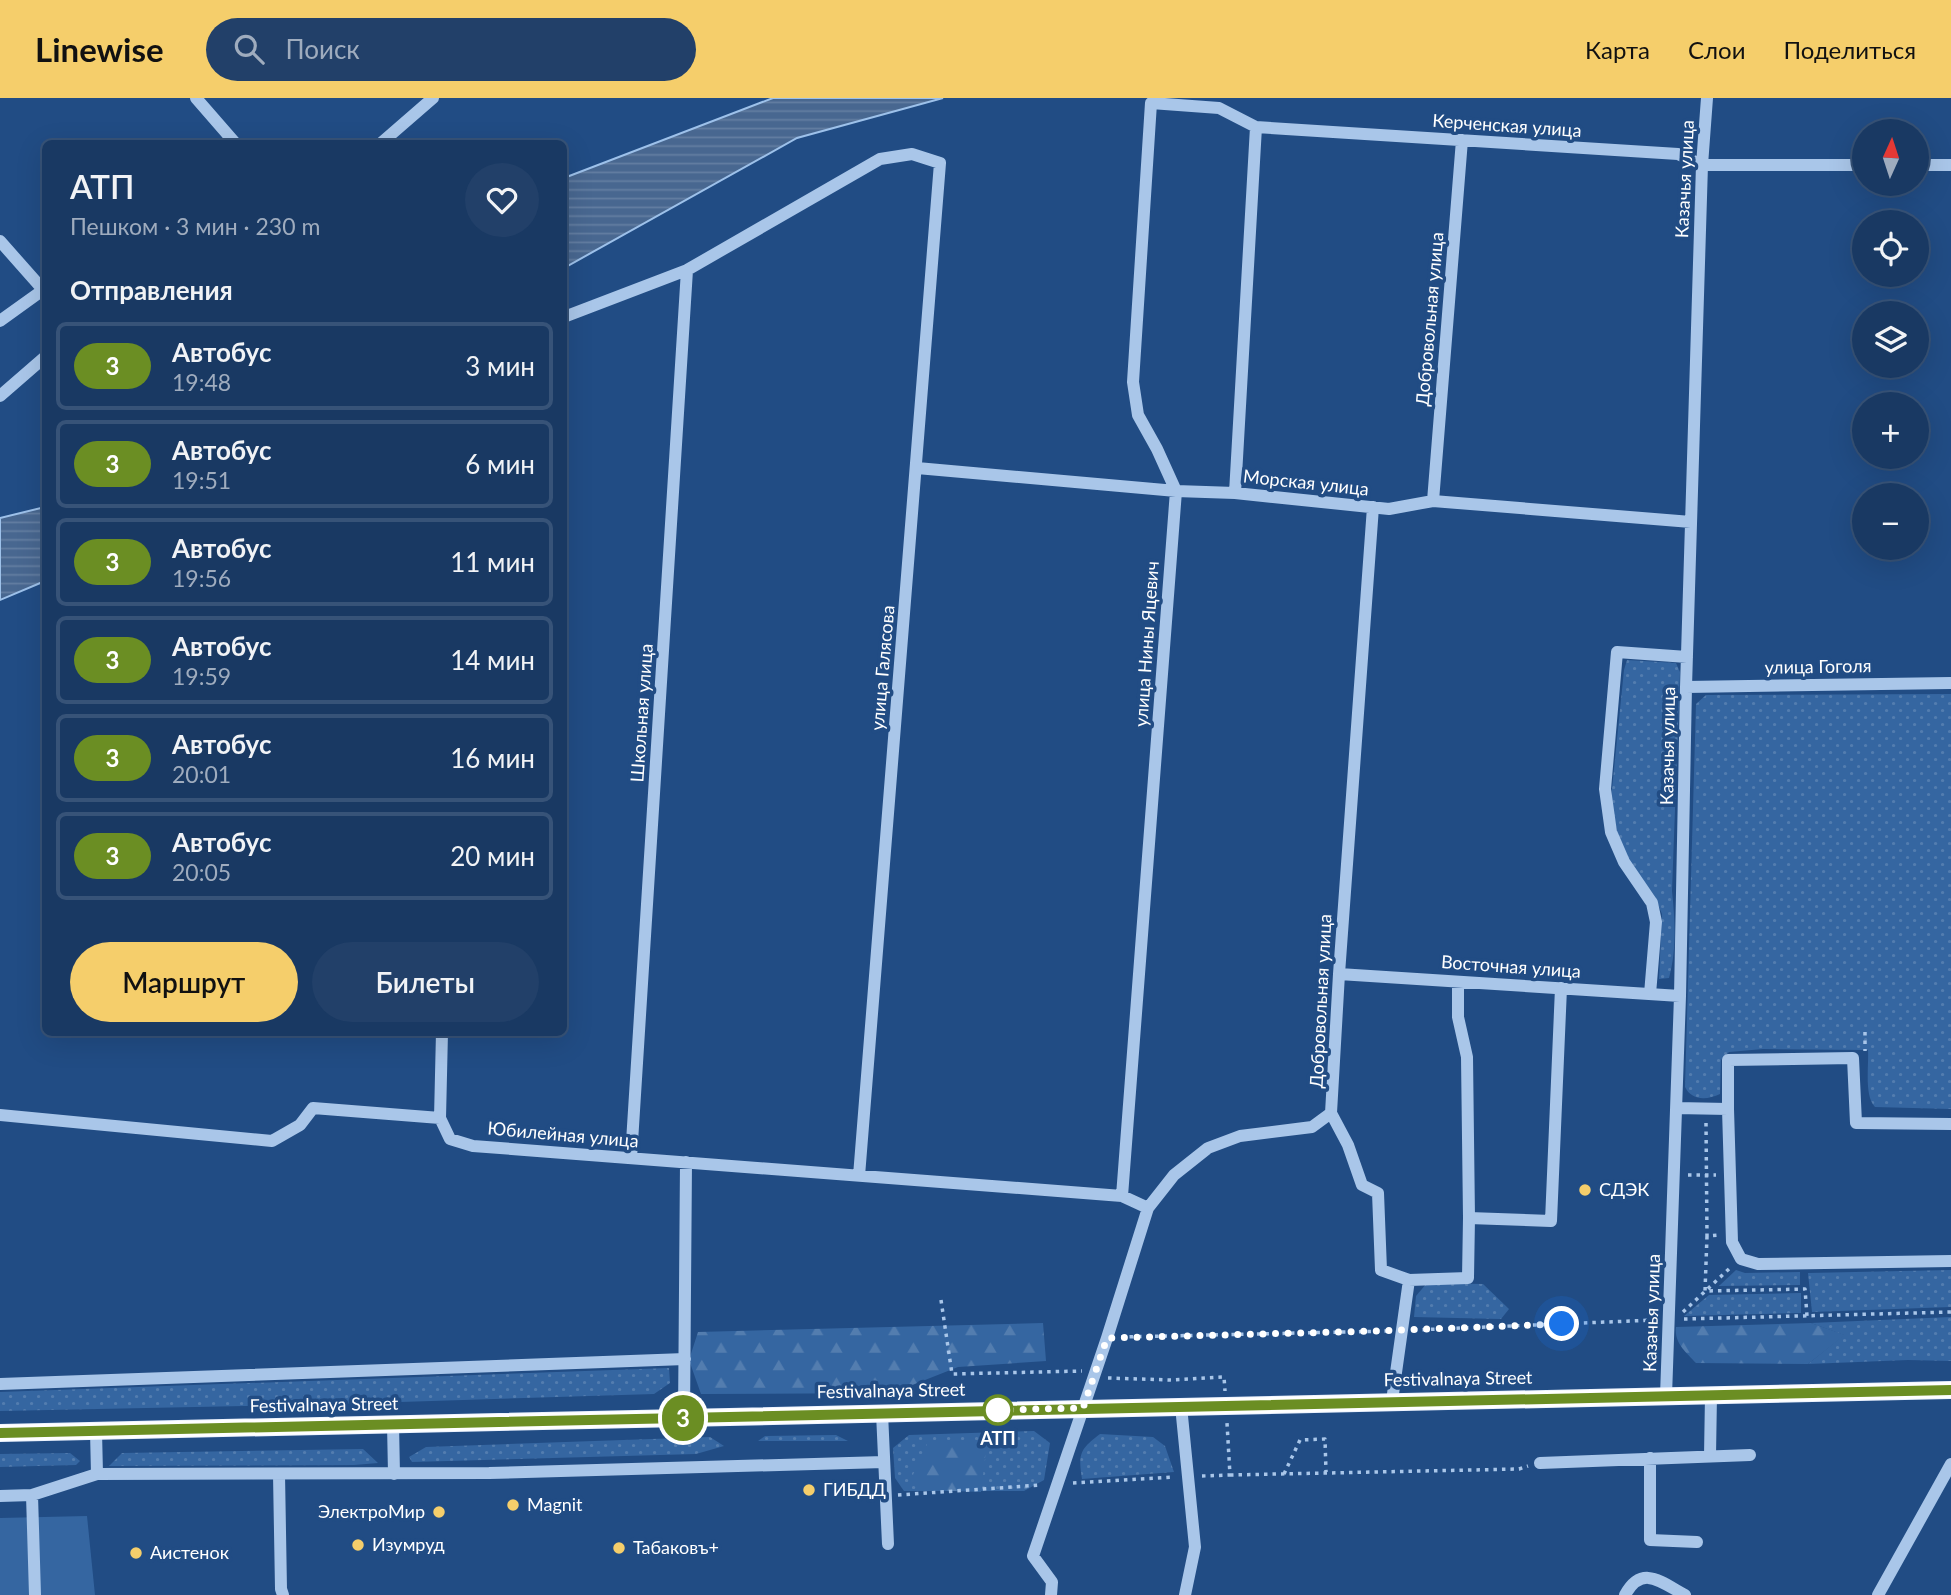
<!DOCTYPE html>
<html lang="ru">
<head>
<meta charset="utf-8">
<style>
  body { margin:0; font-family:Lato,sans-serif; background:#224069; color:#f1f3f6; height:100vh; display:flex; flex-direction:column; font-size:26px; white-space:nowrap }
  * { box-sizing:border-box; margin:0 }
  p { font-size:23px; color:#9facbe }
  .icon { flex:none; width:38px; height:38px; fill:none; stroke:currentColor; stroke-width:2; stroke-linecap:round; stroke-linejoin:round }
  .map { position:relative; flex:1; overflow:hidden }
  .details { position:absolute; left:42px; top:42px; width:525px; height:896px; display:flex; flex-direction:column; background:#193963; border-radius:10px; box-shadow:0 7px 28px #0002,0 0 0 2px #375378 }
  .details>* { flex:none }
  .badge { padding:0 14px; border-radius:23px; font-size:24px; line-height:46px }
  .needle { width:46px; rotate:3deg }
  .tools { position:absolute; left:1852px; top:21px; display:grid; gap:14px }
  .tools a { display:grid; place-items:center; width:77px; height:77px; border-radius:50%; background:#193963; box-shadow:0 7px 28px #0002,0 0 0 2px #375378; font-size:35px }
  .you { position:absolute; width:35px; height:35px; margin:-18px; border:5px solid #fff; border-radius:50%; background:#1a73e8; box-shadow:0 0 0 10px #1a73e833 }
  .map>.badge { position:absolute; translate:-50% -50%; box-shadow:0 0 0 4px #fff }
  h2 { padding:0 28px; font-size:26px; line-height:63px }
  .round { display:grid; place-items:center; flex:none; width:74px; height:74px; border-radius:37px; background:#224069 }
  .headline { display:flex; align-items:center; justify-content:space-between; height:119px; padding:0 28px }
  h1 { font-size:33px; font-weight:600; line-height:52px }
  .primary-button { display:flex; gap:14px; margin-top:auto; padding:14px 28px }
  .primary-button a { flex:1; height:80px; border-radius:42px; background:#f5ce6b; color:#111; font-size:28px; font-weight:600; line-height:80px; text-align:center }
  .primary-button a+a { background:#224069; color:#f1f3f6 }
  ul { padding:0; list-style:none }
  li { display:flex; align-items:center; gap:21px; height:88px; margin:0 14px 10px; padding:0 14px; border:4px solid #375378; border-radius:10px }
  li div { flex:1 }
  li b { display:block; font-size:26px }
  li em { font-style:normal }
  li .badge { min-width:77px; font-weight:700; text-align:center }
  header { display:flex; align-items:center; gap:42px; box-sizing:border-box; height:98px; padding:0 35px; background:#f5ce6b; color:#111 }
  header strong { font-size:33px }
  nav { display:flex; gap:38px; margin-inline-start:auto; font-size:24px }
  .search { width:490px; height:63px; background:#224069; display:flex; align-items:center; gap:18px; box-sizing:border-box; padding:0 24px; border-radius:38px; color:#9facbe; font-size:26px }
  .map>svg:first-child { display:block }
  .green { fill:url(#green-dots) }
  .forest { fill:url(#forest-firs) }
  .pitch { fill:#3566a1 }
  .water { fill:url(#water-rules); stroke:#9dc1ea; stroke-width:2 }
  .lines { fill:none; stroke-linecap:round; stroke-linejoin:round }
  .path { stroke:#a9c6e9; stroke-width:3.5; stroke-dasharray:3.5 5; stroke-linecap:butt }
  .minor { stroke:#a9c6e9; stroke-width:12 }
  .major { stroke:#edf3fe; stroke-width:18 }
  .line-casing { stroke:#fff; stroke-width:16 }
  .line { stroke:#6b8e23; stroke-width:10 }
  .walk { stroke:#fff; stroke-width:7; stroke-dasharray:0 12.6 }
  .poi-dot { fill:#f5ce6b; stroke:#214c84; stroke-width:2.5 }
  .stop-dot { fill:#fff; stroke:#6b8e23; stroke-width:3.5 }
  .labels { text-anchor:middle; stroke-width:7; stroke-linejoin:round; paint-order:stroke }
  .street-label { font-size:18px; fill:#fff; stroke:#214c84 }
  .poi-label { font-size:18px; fill:#fff; stroke:#214c84; text-anchor:start }
  .stop-label { font-size:18px; font-weight:bold; fill:#fff; stroke:#214c84 }
</style>
</head>
<body>
<header>
<strong>Linewise</strong>
<div class="search"><svg class="icon" aria-label="search" viewBox="0 0 24 24"><circle cx="10" cy="10" r="6"/><path d="M15 15l6 6"/></svg>Поиск</div>
<nav><a>Карта</a><a>Слои</a><a>Поделиться</a></nav>
</header>
<div class="map">
<svg width="1951" height="1497" viewBox="0 0 1951 1497">
  <defs>
    <pattern id="green-dots" width="8" height="8" patternUnits="userSpaceOnUse" patternTransform="scale(1.75)"><rect width="8" height="8" fill="#3566a1"/><path d="M2 2h.1M6 6h.1" fill="none" stroke="#537daf" stroke-width="1.8" stroke-linecap="round"/></pattern>
    <pattern id="forest-firs" width="22" height="20" patternUnits="userSpaceOnUse" patternTransform="scale(1.75)"><rect width="22" height="20" fill="#3566a1"/><path d="M5 1l3.5 6h-7zM16 11l3.5 6h-7z" fill="#537daf"/></pattern>
    <pattern id="water-rules" width="6" height="5" patternUnits="userSpaceOnUse" patternTransform="scale(1.75)"><rect width="6" height="5" fill="#486790"/><path d="M0 2.5h6" fill="none" stroke="#637ea1"/></pattern>
  </defs>
  <rect width="100%" height="100%" fill="#214c84"/>
  <path class="green" d="M1627 562 1676 565 1680 574 1672 793C1675 823 1677 850 1669 880L1659 881 1662 816 1654 797 1630 765 1617 734 1611 701 1624 572Z
    M1951 596V1011L1875 1009C1864 998 1869 968 1868 952L1763 951 1729 954 1721 962 1720 996C1707 1002 1692 1003 1685 989L1696 606 1706 597Z
    M1736 1172 1745 1175 1800 1174V1187L1719 1188Z
    M1951 1172V1209L1812 1214 1808 1175Z
    M1427 1185 1483 1186 1509 1211 1501 1221 1414 1219 1416 1198Z
    M1801 1195V1215L1684 1218 1709 1197Z
    M1951 1219V1263L1908 1262 1808 1266 1844 1237 1811 1225Z
    M669 1270 670 1285 654 1296 337 1306 0 1313V1294Z
    M1034 1333 1050 1345 1044 1382 1024 1393H904L895 1380 893 1350 909 1337Z
    M1100 1336 1153 1339 1165 1348 1174 1374 1082 1381C1078 1356 1080 1351 1100 1336Z
    M836 1337 848 1343H758L765 1338Z
    M710 1339 724 1348 696 1356 412 1364 409 1359 426 1349Z
    M363 1351 378 1365 354 1367 109 1368 122 1355Z
    M70 1355 80 1363 76 1367 0 1369V1356Z"/>
  <path class="forest" d="M1043 1225 1046 1263 958 1269 892 1295 701 1296 689 1262 698 1234Z
    M1811 1225 1845 1237 1808 1266 1696 1265C1686 1254 1674 1245 1676 1229Z
    M928 1344H987L981 1394 926 1392 912 1379Z"/>
  <path class="pitch" d="M87 1418 95 1497H0V1420Z"/>
  <path class="water" d="M773 0H943L797 40 564 170V80Z
    M45 409V483L0 502V420Z"/>
  <g class="lines">
    <path class="path" d="M1865 934V953
      M1706 1025 1707 1138 1720 1137
      M1688 1077H1716
      M1707 1138 1705 1193 1805 1191 1807 1218
      M941 1202 952 1276 1082 1273
      M1683 1214 1731 1169
      M1684 1221 1951 1214
      M1414 1232 1655 1222
      M1121 1239 1389 1233
      M1108 1280 1171 1282 1224 1279 1225 1293
      M1284 1376 1300 1342 1325 1341 1326 1374
      M1230 1377 1519 1371 1528 1368
      M1202 1378 1230 1377 1227 1325
      M1073 1385 1173 1379
      M898 1397 1041 1387"/>
    <path class="minor" d="M196 0 236 46
      M380 46 433 0
      M1916 67H1951
      M0 143 46 195
      M564 219 687 172 880 61 912 56 940 65 859 1078
      M0 223 43 192
      M0 298 46 258
      M917 370 1176 393 1235 395 1389 411 1433 403 1691 424
      M1235 395 1256 29
      M1433 403 1462 42
      M1686 589 1951 585
      M1339 876 1680 898
      M1650 896 1656 824 1652 805 1624 764 1611 734 1605 691 1617 554 1687 559
      M442 934 440 1020 450 1041 473 1048 1122 1098 1148 1110
      M1676 1010 1728 1011 1732 1144 1741 1161 1758 1166 1951 1163
      M1728 1011V962L1853 960 1856 1025 1951 1026
      M1331 1015 1339 876 1373 409
      M1331 1015 1348 1047 1362 1087 1378 1095 1381 1172 1409 1182 1392 1303
      M0 1017 272 1043 300 1027 313 1010 440 1020
      M631 1060 687 172
      M1122 1098 1176 393 1157 351 1138 317 1133 284 1151 5 1219 10 1256 29 1678 56 1702 67H1864
      M1469 1120 1551 1123 1561 890
      M1409 1182 1468 1180 1469 1120 1467 959 1458 919V884
      M0 1286 685 1261
      M1666 1298 1680 898 1686 589 1702 67 1707 0
      M1181 1308 1195 1449 1185 1497
      M882 1315 888 1446
      M684 1319 686 1064
      M393 1326 394 1376
      M1710 1358 1711 1297
      M1650 1360V1442L1697 1444
      M1540 1365 1750 1357
      M97 1376 489 1375 884 1364
      M279 1376 281 1491 283 1497
      M32 1397 35 1497
      M0 1398 32 1397 97 1376 96 1333
      M1051 1497 1052 1484 1033 1458 1107 1240 1148 1110 1174 1077 1208 1050 1240 1038 1312 1029 1331 1015
      M1625 1497C1642 1466 1661 1484 1685 1497
      M1878 1497 1951 1366"/>
    <path class="major" d="M0 1335 1951 1292"/>
  </g>
  <g class="lines">
    <g class="line-casing">
      <path id="line" d="M0 1335 1951 1292"/>
    </g>
    <use href="#line" class="line"/>
    <path class="walk" d="M998 1312 1083 1310 1107 1240 1376 1233 1562 1226"/>
  </g>
  <g class="poi-dot">
    <circle cx="1585" cy="1092" r="7"/>
    <circle cx="809" cy="1392" r="7"/>
    <circle cx="513" cy="1407" r="7"/>
    <circle cx="439" cy="1414" r="7"/>
    <circle cx="358" cy="1447" r="7"/>
    <circle cx="619" cy="1450" r="7"/>
    <circle cx="136" cy="1455" r="7"/>
  </g>
  <circle class="stop-dot" cx="998" cy="1312" r="14"/>
  <g class="labels">
    <g class="street-label">
      <text transform="translate(1507 28) rotate(4)" y="6">Керченская улица</text>
      <text transform="translate(1685 81) rotate(-87)" y="6">Казачья улица</text>
      <text transform="translate(1430 221) rotate(-85)" y="6">Добровольная улица</text>
      <text transform="translate(1306 385) rotate(6)" y="6">Морская улица</text>
      <text transform="translate(1147 546) rotate(-86)" y="6">улица Нины Яцевич</text>
      <text transform="translate(1818 569) rotate(-1)" y="6">улица Гоголя</text>
      <text transform="translate(883 570) rotate(-85)" y="6">улица Галясова</text>
      <text transform="translate(642 615) rotate(-86)" y="6">Школьная улица</text>
      <text transform="translate(1668 648) rotate(-89)" y="6">Казачья улица</text>
      <text transform="translate(1511 869) rotate(4)" y="6">Восточная улица</text>
      <text transform="translate(1321 903) rotate(-87)" y="6">Добровольная улица</text>
      <text transform="translate(563 1037) rotate(5)" y="6">Юбилейная улица</text>
      <text transform="translate(1652 1215) rotate(-88)" y="6">Казачья улица</text>
      <text transform="translate(1458 1281) rotate(-1)" y="6">Festivalnaya Street</text>
      <text transform="translate(891 1293) rotate(-1)" y="6">Festivalnaya Street</text>
      <text transform="translate(324 1307) rotate(-1)" y="6">Festivalnaya Street</text>
    </g>
    <g class="poi-label">
      <text x="1599" y="1098">СДЭК</text>
      <text x="823" y="1398">ГИБДД</text>
      <text x="527" y="1413">Magnit</text>
      <text x="425" y="1420" text-anchor="end">ЭлектроМир</text>
      <text x="372" y="1453">Изумруд</text>
      <text x="633" y="1456">Табаковъ+</text>
      <text x="150" y="1461">Аистенок</text>
    </g>
    <g class="stop-label">
      <text x="998" y="1347">АТП</text>
    </g>
  </g>
</svg>
<div class="tools">
<a><svg class="needle" viewBox="-14 -14 28 28"><path d="M0-13l5 13h-10z" fill="#e53935"/><path d="M0 13l5-13h-10z" fill="#9facbe"/></svg></a>
<a><svg class="icon" aria-label="locate" viewBox="0 0 24 24"><circle cx="12" cy="12" r="6"/><path d="M12 2v4M12 18v4M2 12h4M18 12h4"/></svg></a>
<a><svg class="icon" aria-label="layers" viewBox="0 0 24 24"><path d="M12 4l9 5-9 5-9-5zM3 14l9 5 9-5"/></svg></a>
<a>+</a>
<a>−</a>
</div>
<div class="you" style="left:1562px;top:1226px"></div>
<b class="badge" style="left:683px;top:1320px;background:#6b8e23;color:#fff">3</b>
<section class="details">
<div class="headline"><div><h1>АТП</h1><p>Пешком · 3 мин · 230 m</p></div><a class="round"><svg class="icon" aria-label="heart" viewBox="0 0 24 24"><path d="M12 20l-8-8c-3-5 5-10 8-4 3-6 11-1 8 4z"/></svg></a></div>
<h2>Отправления</h2>
<ul>
<li><span class="badge" style="background:#6b8e23;color:#fff">3</span><div><b>Автобус</b><p>19:48</p></div><em>3 мин</em></li>
<li><span class="badge" style="background:#6b8e23;color:#fff">3</span><div><b>Автобус</b><p>19:51</p></div><em>6 мин</em></li>
<li><span class="badge" style="background:#6b8e23;color:#fff">3</span><div><b>Автобус</b><p>19:56</p></div><em>11 мин</em></li>
<li><span class="badge" style="background:#6b8e23;color:#fff">3</span><div><b>Автобус</b><p>19:59</p></div><em>14 мин</em></li>
<li><span class="badge" style="background:#6b8e23;color:#fff">3</span><div><b>Автобус</b><p>20:01</p></div><em>16 мин</em></li>
<li><span class="badge" style="background:#6b8e23;color:#fff">3</span><div><b>Автобус</b><p>20:05</p></div><em>20 мин</em></li>
</ul>
<div class="primary-button"><a>Маршрут</a><a>Билеты</a></div>
</section>
</div>
</body>
</html>
